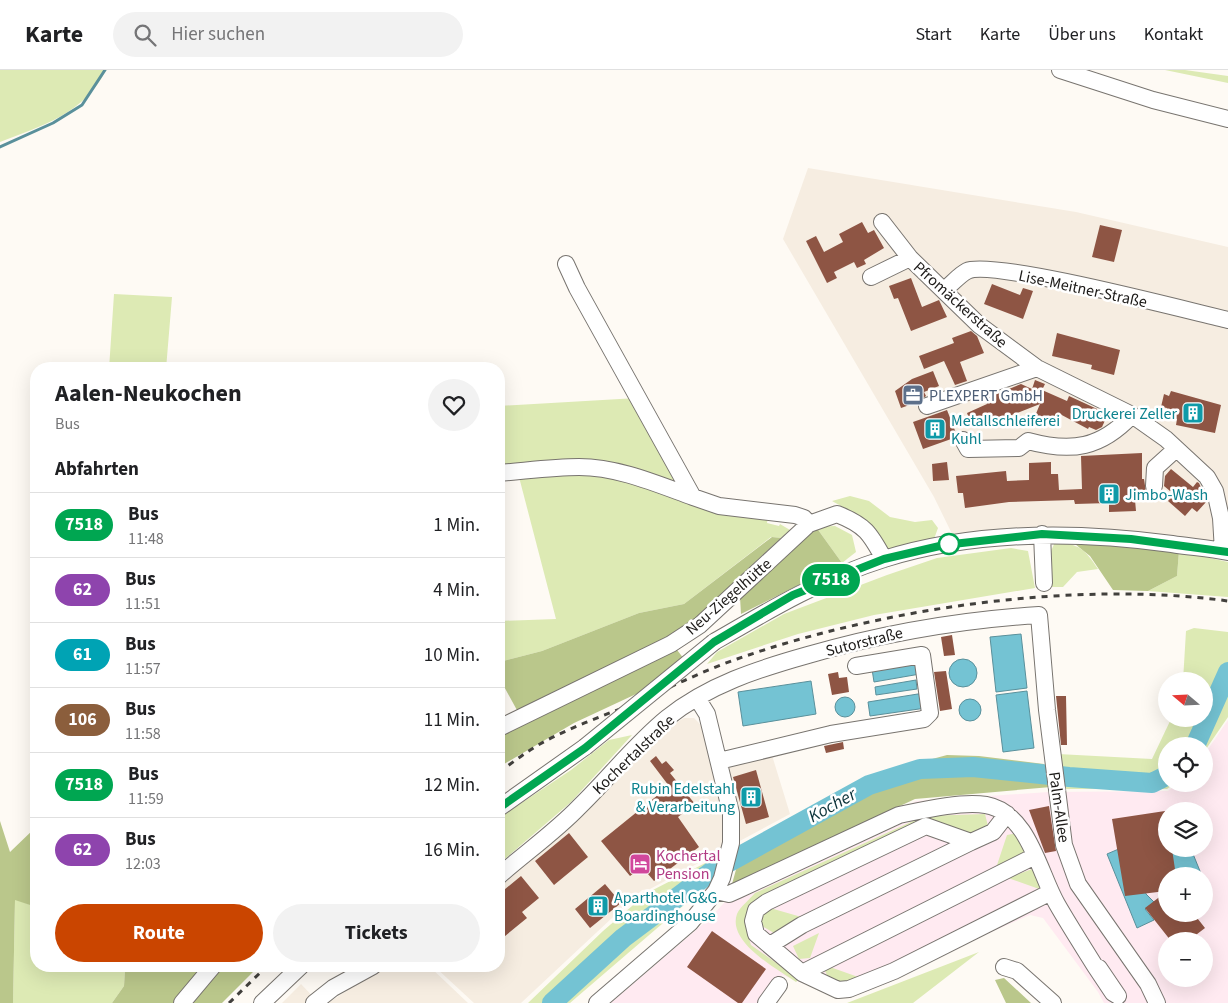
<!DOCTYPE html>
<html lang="de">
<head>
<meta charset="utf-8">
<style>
  body { margin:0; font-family:"Source Sans 3",sans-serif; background:#f2f2f2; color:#202124; height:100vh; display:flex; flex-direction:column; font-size:19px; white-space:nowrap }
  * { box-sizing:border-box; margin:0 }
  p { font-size:16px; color:#757577 }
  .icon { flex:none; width:28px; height:28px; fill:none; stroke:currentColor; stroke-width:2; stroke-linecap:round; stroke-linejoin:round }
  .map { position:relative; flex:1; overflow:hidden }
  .panel { position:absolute; left:30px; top:292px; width:475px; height:610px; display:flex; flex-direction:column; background:#fff; border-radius:20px; box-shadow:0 5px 20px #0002 }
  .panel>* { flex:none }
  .badge { padding:0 10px; border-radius:16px; font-size:18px; line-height:32px }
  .needle { width:32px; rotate:289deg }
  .fabs { position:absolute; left:1158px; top:602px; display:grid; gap:10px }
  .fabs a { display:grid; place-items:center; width:55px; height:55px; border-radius:50%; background:#fff; box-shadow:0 5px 20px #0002; font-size:25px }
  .map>.badge { position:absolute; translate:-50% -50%; box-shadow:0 0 0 2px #fff }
  h2 { padding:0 25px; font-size:19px; line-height:45px }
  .round { display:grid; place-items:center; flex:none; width:52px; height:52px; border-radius:26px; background:#f2f2f2 }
  .head { display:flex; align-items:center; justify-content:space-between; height:85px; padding:0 25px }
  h1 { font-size:24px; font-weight:700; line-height:38px }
  .button { display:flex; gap:10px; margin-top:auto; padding:10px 25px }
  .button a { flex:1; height:58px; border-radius:30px; background:#ca4500; color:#fff; font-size:20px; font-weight:700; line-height:58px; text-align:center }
  .button a+a { background:#f2f2f2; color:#202124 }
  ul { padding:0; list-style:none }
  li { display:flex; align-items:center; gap:15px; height:65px; padding:0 25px; border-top:1px solid #e0e0e0 }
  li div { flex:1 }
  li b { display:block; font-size:19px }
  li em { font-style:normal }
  li .badge { min-width:55px; font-weight:700; text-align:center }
  header { display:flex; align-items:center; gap:30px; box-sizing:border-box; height:70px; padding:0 25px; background:#fff; border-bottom:1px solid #e0e0e0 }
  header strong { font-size:24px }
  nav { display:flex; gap:28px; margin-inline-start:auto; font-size:18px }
  .search { width:350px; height:45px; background:#f2f2f2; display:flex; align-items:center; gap:12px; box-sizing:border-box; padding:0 18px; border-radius:28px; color:#757577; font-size:19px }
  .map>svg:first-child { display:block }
  .built { fill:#f6ede1 }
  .industrial { fill:#ffeaf1; fill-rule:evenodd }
  .green { fill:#ddeab4 }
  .forest { fill:#bac78b }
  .water { fill:#74c3d3; stroke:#5a909b }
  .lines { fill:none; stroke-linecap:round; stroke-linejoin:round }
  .stream { stroke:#5a909b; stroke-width:3 }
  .river { stroke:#74c3d3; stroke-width:20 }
  .building { fill:#8e5544 }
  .minor-casing { stroke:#78746f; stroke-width:18 }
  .minor { stroke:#fff; stroke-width:16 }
  .rail { stroke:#42403d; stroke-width:3; stroke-dasharray:6 6; stroke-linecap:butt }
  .minor-bridge-casing { stroke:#78746f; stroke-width:18; stroke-linecap:butt }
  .minor-bridge { stroke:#fff; stroke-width:16 }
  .line-casing { stroke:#fff; stroke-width:11 }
  .line { stroke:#00a651; stroke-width:8 }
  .stop-dot { fill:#fff; stroke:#00a651; stroke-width:2.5 }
  .labels { text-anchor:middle; stroke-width:5; stroke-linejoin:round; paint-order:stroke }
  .street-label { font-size:16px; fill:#1c1a18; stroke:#fff }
  .service-label { font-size:16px; fill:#4e5e75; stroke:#fff; text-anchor:start }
  .culture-label { font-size:16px; fill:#0d838f; stroke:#fff; text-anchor:start }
  .hotel-label { font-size:16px; fill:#b23c85; stroke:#fff; text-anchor:start }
  .water-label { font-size:18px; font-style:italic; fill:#0d343b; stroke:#fff }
</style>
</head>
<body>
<header>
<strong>Karte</strong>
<div class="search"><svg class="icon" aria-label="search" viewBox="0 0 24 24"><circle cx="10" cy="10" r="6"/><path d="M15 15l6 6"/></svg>Hier suchen</div>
<nav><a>Start</a><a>Karte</a><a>Über uns</a><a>Kontakt</a></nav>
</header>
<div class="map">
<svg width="1228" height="933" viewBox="0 0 1228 933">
  <rect width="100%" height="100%" fill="#fefaf4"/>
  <path class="built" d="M808 98 1076 142 1228 177V466L1225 477 955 470 934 427 783 169Z
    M684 648H694L700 654 717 694 771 682 790 744 650 819 642 820 521 933H474L434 896H499V817L578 747 647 671Z
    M385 896H429L468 933H328Z
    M301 914 319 933H282Z"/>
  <path class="industrial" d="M1228 650V933H1104L1098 922 1043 848 1030 845 840 928 782 905 762 933H611L710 848 746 809 916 731 1049 722 1168 721 1177 714H1204V685ZM1166 741H1204V779H1166ZM1166 806H1204V844H1166ZM1166 871H1204V909H1166Z"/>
  <path class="green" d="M0 0H106C85 43 42 56 0 72Z
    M1165 0H1185L1228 6V13Z
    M114 224 172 227 166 299H109Z
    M637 328 684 416 639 404 499 400V336Z
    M582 400 768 447 767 453 779 456 780 454 790 460 781 468 771 467 684 534 639 543 542 581 499 592V551L556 549 519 407Z
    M850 426 869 431 890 447 915 452 932 450 938 458 934 469 884 480 861 447 832 431Z
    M835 456 852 465 856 482 842 493 816 457Z
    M1055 472C1079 474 1085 479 1098 499L1077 502 1063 517H1049L1051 481Z
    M1011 478 1028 481 1035 518 874 545 798 564 707 594 717 582 784 544 887 505 937 488Z
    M1179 481 1228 492V527L1148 521 1177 506Z
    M1194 558 1228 562V647L1204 682V676H1166V714H1174L1167 719H1065L1058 684 1152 689 1171 649H1204V611H1183L1186 561Z
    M632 665 571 732 499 794V748L571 700 609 670Z
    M985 744 988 756 974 766 926 752 746 851 747 862 751 875 799 909 796 912C777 899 727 872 737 844 740 837 750 829 755 823L924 746Z
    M1018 763 1025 783 996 798 1007 765Z
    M713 789 712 797 698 823 570 933H528L603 861 639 830 642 823 649 822Z
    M1032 799 1036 800 1042 820 1008 808Z
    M15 829 36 837V896H121L125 900 124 916 112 933H13Z
    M770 838 805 848 774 863 762 856V846Z
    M819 863 810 888 799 889 793 876Z
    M979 882 913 933H847Z
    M830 897 861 908 841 913 828 907 825 901Z"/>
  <path class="forest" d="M816 457 842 493 741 544 740 527Z
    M772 467 781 468 697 547 667 567 518 642 501 611H499V592L542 581 639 543 684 534Z
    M1130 473 1179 481 1177 506 1148 521 1113 520 1090 486 1075 474Z
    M674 576 684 589 649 618 574 653 499 697V664Z
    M947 685 979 686 1044 694 1051 717 915 729 732 814 742 778 873 705Z
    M0 751 10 782 36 757V837L15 830 13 933H0Z
    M121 896H259L222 933H112L124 916 125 900Z
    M1004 908 1031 933H1006L995 910Z"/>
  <path class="water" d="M1021 564 1027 618 996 622 990 567Z
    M949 603a14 14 0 1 1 28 0a14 14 0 1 1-28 0Z
    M917 591 920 604 874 612 872 599Z
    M916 610 917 619 876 625 875 617Z
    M811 611 816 644 743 656 738 622Z
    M1027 621 1034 678 1003 682 996 625Z
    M924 623 926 638 870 646 868 632Z
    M835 637a10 10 0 1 1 20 0a10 10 0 1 1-20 0Z
    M959 640a11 11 0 1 1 22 0a11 11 0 1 1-22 0Z
    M1166 760V779H1191L1202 806H1168L1160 762Z
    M1128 775 1146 824 1154 832 1145 839 1154 850 1137 858 1107 784Z"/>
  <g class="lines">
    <path class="stream" d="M0 77 53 53 82 35 105 0
      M1069 707 1072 713"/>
    <path class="river" d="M1195 676 1228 602
      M552 933 623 868 711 802 869 715 920 699 973 697 1069 707 1152 713 1166 706"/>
  </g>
  <path class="building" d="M862 152 868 163 874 160 884 178 864 190 866 194 857 198 854 192 834 202 837 208 827 213 806 171 816 166 824 182 843 172 839 164Z
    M1100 155 1122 160 1114 192 1092 187Z
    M911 208 922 237 939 230 947 247 911 261 898 228 894 229 889 216Z
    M992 214 1020 225 1023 218 1033 221 1023 249 984 234Z
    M971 261 977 266 984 283 960 292 967 311 955 315 944 291 924 299 919 286 954 273 952 268Z
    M1057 263 1120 280 1114 305 1091 299 1092 295 1052 286Z
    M933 301 939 316 924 322 926 326 918 332 901 338 895 321 912 309Z
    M1035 310 1045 314 1042 320 1067 331 1069 326 1108 344 1102 357 1096 360 1089 357 1088 359 1058 343 1053 354 1035 346 1040 334 994 352 990 343 970 351 967 343 987 334 985 329 1021 314 1032 319Z
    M1171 321 1221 335 1215 363 1176 355 1177 349 1165 347 1167 338 1161 337 1164 324 1169 326Z
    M947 340 956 363 954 368 923 379 913 352Z
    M1142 383V409H1144L1146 422H1144V430H1135L1136 441 1109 442V433L1075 434 1074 430 1009 432 965 438 963 423H958L956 406 1006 401 1007 411 1029 410V393L1051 392V404H1058L1059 420 1082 419 1081 386Z
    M947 392 949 410 933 411 932 394Z
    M1171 399 1193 417 1197 412 1199 413 1207 431 1197 442 1192 438 1185 446 1168 431 1177 421H1170L1164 416 1165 406Z
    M952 565 955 585 944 586 941 567Z
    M946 601 952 639 940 641 934 602Z
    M838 602 839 608 847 607 849 622 832 625 828 604Z
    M1056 626H1066L1067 675H1061Z
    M843 672 844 679 826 683 824 676Z
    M656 686 662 694 666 691 674 700 670 703 695 734 678 747 699 777 654 811 642 797 630 806 601 771 669 716 650 691Z
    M756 700 769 747 746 754 733 707Z
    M1049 736 1056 781 1045 783 1029 740Z
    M1165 741 1166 779H1172L1176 806H1166V821L1125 826 1112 749Z
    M569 763 588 787 554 815 535 791Z
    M521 806 539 828 522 842 527 848 499 871V824Z
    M605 814 621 833 590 858 575 839Z
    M1166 822V844H1194L1205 858 1188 871H1171L1145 838Z
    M712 861 766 899 742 933H738L687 897Z"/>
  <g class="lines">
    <g class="minor-casing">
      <path id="minor" d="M1060 0 1153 30 1228 49
        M882 152 910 188 979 255 1037 298 1132 345 1166 369 1207 407 1215 421 1221 448 1223 481
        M566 194 577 218 693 427 719 436 795 445 804 448 809 454
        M871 207 910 188
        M944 220C951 215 959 205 967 201 992 189 1189 241 1228 250
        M927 336 1037 298
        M963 370 968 379 1019 378 1028 371C1072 383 1101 378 1132 345
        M499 403C525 401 552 397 579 397 618 397 657 414 693 427
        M1154 416 1155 398 1176 379
        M1042 464 1044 513
        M714 572C769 540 823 508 884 489 977 460 1076 461 1172 474 1190 477 1210 478 1228 482
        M499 658 671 574 700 555 809 454 837 444C865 455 870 463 884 489
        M719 691 831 664 924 649 930 643 922 585 856 596
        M499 738 585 677
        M1007 744 993 762 971 772 926 756 767 832 756 840 753 851 756 864 802 903 838 920 849 919 894 901 1051 822
        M499 806C525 783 555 762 579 737 609 708 635 674 667 648 708 615 758 599 808 585 884 563 960 550 1039 545L1047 640 1064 775 1078 814 1148 914 1157 933
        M716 821 729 824 738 820 899 745C923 740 962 731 986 735 1029 743 1039 803 1057 834 1069 855 1082 875 1095 896
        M770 875 802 855 971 772
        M1095 896 1099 898 1118 926 1113 923Z
        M1004 897 1017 901 1053 933
        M802 903 1035 786
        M182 933 213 896
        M262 933 301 896
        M314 933 333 918 373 896
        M597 933 690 853 716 821 722 808 731 773V743L707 644 697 628
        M766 933 779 915"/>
    </g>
    <use href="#minor" class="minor"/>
    <path class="rail" d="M499 702C512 693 526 682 540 674 572 656 609 644 642 630 673 616 705 600 737 589 882 538 1076 510 1228 531
      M229 933 267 896"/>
    <g class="minor-bridge-casing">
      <path id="minor-bridge" d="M585 677 714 572"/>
    </g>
    <use href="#minor-bridge" class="minor-bridge"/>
  </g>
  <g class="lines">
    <g class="line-casing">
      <path id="line" d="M499 738 585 678 714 572 793 525 884 489 944 475 1042 464 1131 469 1228 482"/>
    </g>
    <use href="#line" class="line"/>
  </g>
  <defs>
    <g id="office-square" transform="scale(1.125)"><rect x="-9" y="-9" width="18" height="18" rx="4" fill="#5c6f8a" stroke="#fff"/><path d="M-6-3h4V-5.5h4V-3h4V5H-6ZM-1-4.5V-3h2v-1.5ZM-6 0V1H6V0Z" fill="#fff"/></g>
    <g id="building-square" transform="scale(1.125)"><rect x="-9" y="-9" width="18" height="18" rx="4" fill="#0f9aa8" stroke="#fff"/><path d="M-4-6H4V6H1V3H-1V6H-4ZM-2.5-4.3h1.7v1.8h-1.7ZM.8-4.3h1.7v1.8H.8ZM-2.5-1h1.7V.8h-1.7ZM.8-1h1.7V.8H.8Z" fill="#fff"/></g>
    <g id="hotel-square" transform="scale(1.125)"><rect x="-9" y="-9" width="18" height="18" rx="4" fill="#d1479c" stroke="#fff"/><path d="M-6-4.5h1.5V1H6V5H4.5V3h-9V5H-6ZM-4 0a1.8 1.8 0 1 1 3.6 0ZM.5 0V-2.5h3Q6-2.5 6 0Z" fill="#fff"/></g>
  </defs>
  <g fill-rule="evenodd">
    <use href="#office-square" x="913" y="325"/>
    <use href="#building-square" x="1193" y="343"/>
    <use href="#building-square" x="935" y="359"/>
    <use href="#building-square" x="1109" y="424"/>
    <use href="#building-square" x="751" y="727"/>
    <use href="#hotel-square" x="640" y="794"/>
    <use href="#building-square" x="598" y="836"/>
  </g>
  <circle class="stop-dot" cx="949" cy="474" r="10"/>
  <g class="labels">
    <g class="street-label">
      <text transform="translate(1083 218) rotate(12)" y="6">Lise-Meitner-Straße</text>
      <text transform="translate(961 234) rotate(42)" y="6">Pfromäckerstraße</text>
      <text transform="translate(728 526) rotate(-41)" y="6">Neu-Ziegelhütte</text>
      <text transform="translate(864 571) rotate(-14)" y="6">Sutorstraße</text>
      <text transform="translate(633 684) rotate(-44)" y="6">Kochertalstraße</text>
      <text transform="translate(1060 737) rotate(82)" y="6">Palm-Allee</text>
    </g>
    <g class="service-label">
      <text x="929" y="331">PLEXPERT GmbH</text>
    </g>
    <g class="culture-label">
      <text x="1177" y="349" text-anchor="end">Druckerei Zeller</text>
      <text x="951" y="356">Metallschleiferei<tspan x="951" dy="18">Kuhl</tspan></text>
      <text x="1125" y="430">Jimbo-Wash</text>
      <text x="735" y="724" text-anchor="end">Rubin Edelstahl<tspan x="735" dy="18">&amp; Verarbeitung</tspan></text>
      <text x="614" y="833">Aparthotel G&amp;G<tspan x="614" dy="18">Boardinghouse</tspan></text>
    </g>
    <g class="hotel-label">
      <text x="656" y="791">Kochertal<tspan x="656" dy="18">Pension</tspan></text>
    </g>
    <g class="water-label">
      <text transform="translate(832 735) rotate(-29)" y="6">Kocher</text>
    </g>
  </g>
</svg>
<div class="fabs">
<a><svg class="needle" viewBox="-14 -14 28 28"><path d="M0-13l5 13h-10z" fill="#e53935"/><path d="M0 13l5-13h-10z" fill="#757577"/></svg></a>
<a><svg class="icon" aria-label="locate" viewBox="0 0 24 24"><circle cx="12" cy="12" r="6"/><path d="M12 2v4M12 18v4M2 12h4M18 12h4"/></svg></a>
<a><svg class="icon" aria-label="layers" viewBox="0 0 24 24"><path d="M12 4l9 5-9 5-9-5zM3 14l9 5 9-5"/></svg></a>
<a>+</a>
<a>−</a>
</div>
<b class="badge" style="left:831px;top:510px;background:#00a651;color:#fff">7518</b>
<section class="panel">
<div class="head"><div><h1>Aalen-Neukochen</h1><p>Bus</p></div><a class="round"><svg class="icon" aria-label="heart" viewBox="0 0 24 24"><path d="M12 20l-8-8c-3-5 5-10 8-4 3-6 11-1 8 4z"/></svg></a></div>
<h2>Abfahrten</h2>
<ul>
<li><span class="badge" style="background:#00a651;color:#fff">7518</span><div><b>Bus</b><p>11:48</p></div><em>1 Min.</em></li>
<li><span class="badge" style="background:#8e44ad;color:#fff">62</span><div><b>Bus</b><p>11:51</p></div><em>4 Min.</em></li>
<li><span class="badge" style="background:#00a3b4;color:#fff">61</span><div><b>Bus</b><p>11:57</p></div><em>10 Min.</em></li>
<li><span class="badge" style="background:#8b5e3c;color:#fff">106</span><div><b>Bus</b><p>11:58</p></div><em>11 Min.</em></li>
<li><span class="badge" style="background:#00a651;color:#fff">7518</span><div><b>Bus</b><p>11:59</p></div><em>12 Min.</em></li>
<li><span class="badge" style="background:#8e44ad;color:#fff">62</span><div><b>Bus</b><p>12:03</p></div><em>16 Min.</em></li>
</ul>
<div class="button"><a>Route</a><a>Tickets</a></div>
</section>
</div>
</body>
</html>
